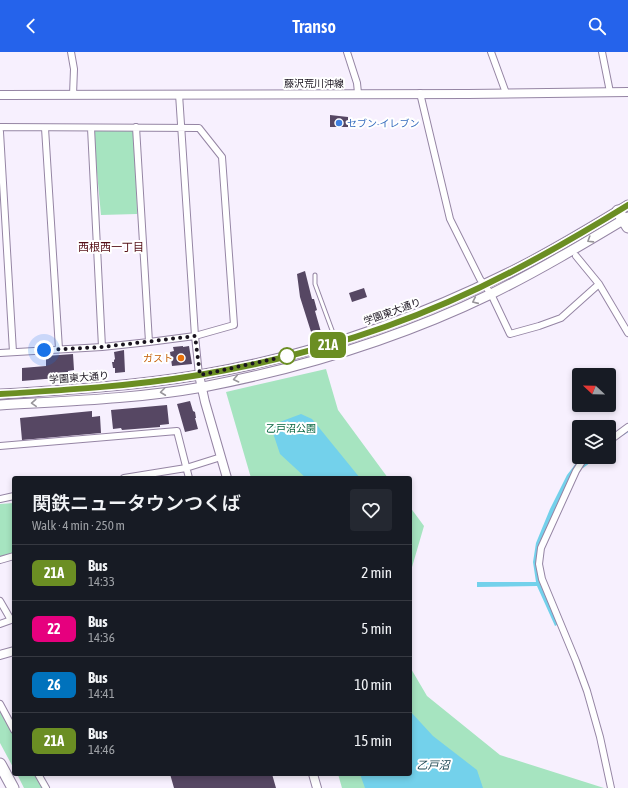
<!DOCTYPE html>
<html lang="en">
<head>
<meta charset="utf-8">
<style>
  body { margin:0; font-family:"Asap Condensed","Noto Sans JP",sans-serif; background:#242831; color:#f1f3f6; height:100vh; display:flex; flex-direction:column; font-size:15px; white-space:nowrap }
  * { box-sizing:border-box; margin:0 }
  p { font-size:13px; color:#9ea1a6 }
  .icon { flex:none; width:22px; height:22px; fill:none; stroke:currentColor; stroke-width:2; stroke-linecap:round; stroke-linejoin:round }
  .map { position:relative; flex:1; overflow:hidden }
  .panel { position:absolute; left:12px; top:424px; width:400px; height:300px; display:flex; flex-direction:column; background:#171b24; border-radius:4px; box-shadow:0 2px 6px #0003 }
  .panel>* { flex:none }
  .badge { padding:0 8px; border-radius:6px; font-size:14px; line-height:26px }
  .needle { width:26px; rotate:292deg }
  .buttons { position:absolute; left:572px; top:316px; display:grid; gap:8px }
  .buttons a { display:grid; place-items:center; width:44px; height:44px; border-radius:4px; background:#171b24; box-shadow:0 2px 6px #0003; font-size:20px }
  .you { position:absolute; width:20px; height:20px; margin:-10px; border:3px solid #fff; border-radius:50%; background:#1a73e8; box-shadow:0 0 0 6px #1a73e833 }
  .map>.badge { position:absolute; translate:-50% -50%; box-shadow:0 0 0 2px #fff }
  .round { display:grid; place-items:center; flex:none; width:42px; height:42px; border-radius:4px; background:#242831 }
  .headline { display:flex; align-items:center; justify-content:space-between; height:68px; padding:0 20px }
  h1 { font-size:19px; font-weight:600; line-height:30px }
  ul { padding:0; list-style:none }
  li { display:flex; align-items:center; gap:12px; height:56px; padding:0 20px; border-top:1px solid #363941 }
  li div { flex:1 }
  li b { display:block; font-size:15px }
  li em { font-style:normal }
  li .badge { min-width:44px; font-weight:700; text-align:center }
  header { display:flex; justify-content:space-between; align-items:center; height:52px; padding:0 20px; background:#2563eb; color:#fff; font-size:18px; font-weight:600 }
  .map>svg:first-child { display:block }
  .green { fill:#a6e4c0 }
  .water { fill:#73d1eb }
  .lines { fill:none; stroke-linecap:round; stroke-linejoin:round }
  .stream { stroke:#73d1eb; stroke-width:2 }
  .building { fill:#564763 }
  .lane-casing { stroke:#9585a4; stroke-width:5 }
  .street-casing { stroke:#9585a4; stroke-width:8 }
  .secondary-casing { stroke:#9585a4; stroke-width:10 }
  .primary-casing { stroke:#9585a4; stroke-width:11 }
  .highway-casing { stroke:#9585a4; stroke-width:13 }
  .lane { stroke:#fff; stroke-width:3 }
  .street { stroke:#fff; stroke-width:6 }
  .secondary { stroke:#fff; stroke-width:8 }
  .primary { stroke:#fff; stroke-width:9 }
  .highway { stroke:#fff; stroke-width:11 }
  .oneway { stroke:#98959a }
  .line-casing { stroke:#fff; stroke-width:9 }
  .line { stroke:#6b8e23; stroke-width:6 }
  .walk { stroke:#19131e; stroke-width:4; stroke-dasharray:0 7.2 }
  .shop-dot { fill:#3f7fe0; stroke:#fff; stroke-width:1.5 }
  .stop-dot { fill:#fff; stroke:#6b8e23; stroke-width:2 }
  .food-dot { fill:#e8710a; stroke:#fff; stroke-width:1.5 }
  .labels { text-anchor:middle; stroke-width:4; stroke-linejoin:round; paint-order:stroke }
  .street-label { font-size:10px; fill:#19131e; stroke:#fff }
  .shop-label { font-size:10px; fill:#366cbe; stroke:#fff; text-anchor:start }
  .food-label { font-size:10px; fill:#c56008; stroke:#fff; text-anchor:end }
  .park-label { font-size:10px; fill:#04633d; stroke:#fff }
  .neighbourhood-label { font-size:11px; fill:#551016; stroke:#fff }
  .water-label { font-size:11px; font-style:italic; fill:#18434e; stroke:#fff }
</style>
</head>
<body>
<header><svg class="icon" aria-label="back" viewBox="0 0 24 24"><path d="M15 5l-7 7 7 7"/></svg>Transo<svg class="icon" aria-label="search" viewBox="0 0 24 24"><circle cx="10" cy="10" r="6"/><path d="M15 15l6 6"/></svg></header>
<div class="map">
<svg width="628" height="736" viewBox="0 0 628 736">
  <rect width="100%" height="100%" fill="#f7f0fe"/>
  <path class="green" d="M93 78H136L137 162 101 163Z
    M326 317 338 358 388 426H251L226 340Z
    M14 451V502L0 505V452Z
    M410 455 424 474 410 522Z
    M410 615 427 644 500 703 604 736H342L338 722H410Z
    M0 659 14 684V717L0 691Z
    M17 722H34L42 736H24Z"/>
  <path class="water" d="M301 362 312 367 360 426H306L280 402 273 381 277 371Z
    M591 405H598L583 416 580 407 554 459 540 492 538 510 540 531 559 572 555 574 537 534 477 535V530H536L533 510 536 491 550 457 567 423 580 406 584 410Z
    M410 659 433 684 477 718 483 736H365L360 722H410Z"/>
  <g class="lines">
    <path class="stream" d="M622 383 628 379"/>
  </g>
  <path class="building" d="M330 63 348 65V75H330Z
    M305 219 312 247H314L317 258 315 259 321 280 312 283 300 245 297 222Z
    M364 236 367 245 352 250 349 241Z
    M183 294V295L189 294 192 312 172 314 170 300 174 299 173 295Z
    M124 298 125 320 115 321V316H113L112 310H114V308L115 307 114 300Z
    M73 302 74 318 68 319V325L22 329V316L46 314V304Z
    M190 349 193 359 195 360 196 366H195L198 377 185 380 177 352Z
    M167 353 169 372 160 373V375L122 378 121 376 113 377 111 358Z
    M92 359V365L100 364 101 381 22 388 20 366Z
    M170 722H272L276 736H174Z"/>
  <g class="lines">
    <g class="lane-casing">
      <path id="lane" d="M315 223V232L336 289"/>
    </g>
    <g class="street-casing">
      <path id="street" d="M71 0 74 17 73 43
        M347 0 357 31 358 41
        M491 0 506 41
        M602 0 610 40
        M420 41 450 167 480 227 491 242 510 282 539 274 561 266 599 232
        M179 42 195 284 199 323
        M0 75 199 76 222 105 234 273 195 284 149 290 102 295 0 301
        M136 75 149 290
        M45 76 59 297
        M91 76 102 295
        M0 80 13 300
        M576 204 599 232 628 281
        M609 389 628 375
        M0 394 177 379 189 426
        M587 405 583 408 576 419 541 496 539 512 542 527 576 609 587 639 600 685 611 736
        M124 426 186 416 221 405
        M0 447 14 444
        M0 508 14 504
        M0 549 11 568
        M0 572 14 567
        M0 652 14 678
        M38 722 46 736"/>
    </g>
    <g class="secondary-casing">
      <path id="secondary" d="M0 43 468 42 628 40
        M199 323 205 350 227 426
        M0 603 14 599
        M313 722 317 736"/>
    </g>
    <g class="primary-casing">
      <path id="primary" d="M0 342C67 338 133 334 199 323 306 305 409 270 506 222 548 202 588 177 628 153
        M0 353C67 349 136 347 203 335 302 316 400 286 491 242 538 219 583 192 628 165"/>
    </g>
    <g class="highway-casing">
      <path id="highway" d="M618 159 628 175
        M0 712 13 736"/>
    </g>
    <use href="#lane" class="lane"/>
    <use href="#street" class="street"/>
    <use href="#secondary" class="secondary"/>
    <use href="#primary" class="primary"/>
    <use href="#highway" class="highway"/>
  </g>
  <defs><path id="oneway-chevron" d="M-2-3.5L2.5 0L-2 3.5" fill="none" stroke-width="1.6" stroke-linecap="round" stroke-linejoin="round"/></defs>
  <g class="oneway">
    <use href="#oneway-chevron" transform="translate(590 188) rotate(148)"/>
    <use href="#oneway-chevron" transform="translate(475 249) rotate(156)"/>
    <use href="#oneway-chevron" transform="translate(236 327) rotate(168)"/>
    <use href="#oneway-chevron" transform="translate(163 340) rotate(173)"/>
    <use href="#oneway-chevron" transform="translate(34 351) rotate(177)"/>
  </g>
  <g class="lines">
    <g class="line-casing">
      <path id="line" d="M0 342C67 338 133 334 199 323 306 305 413 271 509 221 550 200 589 177 628 153"/>
    </g>
    <use href="#line" class="line"/>
    <path class="walk" d="M44 298 102 295 195 284 200 323 287 304"/>
  </g>
  <circle class="shop-dot" cx="339" cy="71" r="4"/>
  <circle class="stop-dot" cx="287" cy="304" r="8"/>
  <circle class="food-dot" cx="181" cy="306" r="4"/>
  <g class="labels">
    <g class="street-label">
      <text x="314" y="35">藤沢荒川沖線</text>
      <text transform="translate(392 259) rotate(-20)" y="4">学園東大通り</text>
      <text transform="translate(79 325) rotate(-4)" y="4">学園東大通り</text>
    </g>
    <g class="shop-label">
      <text x="347" y="75">セブン-イレブン</text>
    </g>
    <g class="food-label">
      <text x="173" y="310">ガスト</text>
    </g>
    <g class="park-label">
      <text x="291" y="380">乙戸沼公園</text>
    </g>
    <g class="neighbourhood-label">
      <text x="111" y="199">西根西一丁目</text>
    </g>
    <g class="water-label">
      <text x="433" y="717">乙戸沼</text>
    </g>
  </g>
</svg>
<div class="buttons">
<a><svg class="needle" viewBox="-14 -14 28 28"><path d="M0-13l5 13h-10z" fill="#e53935"/><path d="M0 13l5-13h-10z" fill="#9ea1a6"/></svg></a>
<a><svg class="icon" aria-label="layers" viewBox="0 0 24 24"><path d="M12 4l9 5-9 5-9-5zM3 14l9 5 9-5"/></svg></a>
</div>
<div class="you" style="left:44px;top:298px"></div>
<b class="badge" style="left:328px;top:293px;background:#6b8e23;color:#fff">21A</b>
<section class="panel">
<div class="headline"><div><h1>関鉄ニュータウンつくば</h1><p>Walk · 4 min · 250 m</p></div><a class="round"><svg class="icon" aria-label="heart" viewBox="0 0 24 24"><path d="M12 20l-8-8c-3-5 5-10 8-4 3-6 11-1 8 4z"/></svg></a></div>
<ul>
<li><span class="badge" style="background:#6b8e23;color:#fff">21A</span><div><b>Bus</b><p>14:33</p></div><em>2 min</em></li>
<li><span class="badge" style="background:#e6007e;color:#fff">22</span><div><b>Bus</b><p>14:36</p></div><em>5 min</em></li>
<li><span class="badge" style="background:#0072bc;color:#fff">26</span><div><b>Bus</b><p>14:41</p></div><em>10 min</em></li>
<li><span class="badge" style="background:#6b8e23;color:#fff">21A</span><div><b>Bus</b><p>14:46</p></div><em>15 min</em></li>
</ul>
</section>
</div>
</body>
</html>
